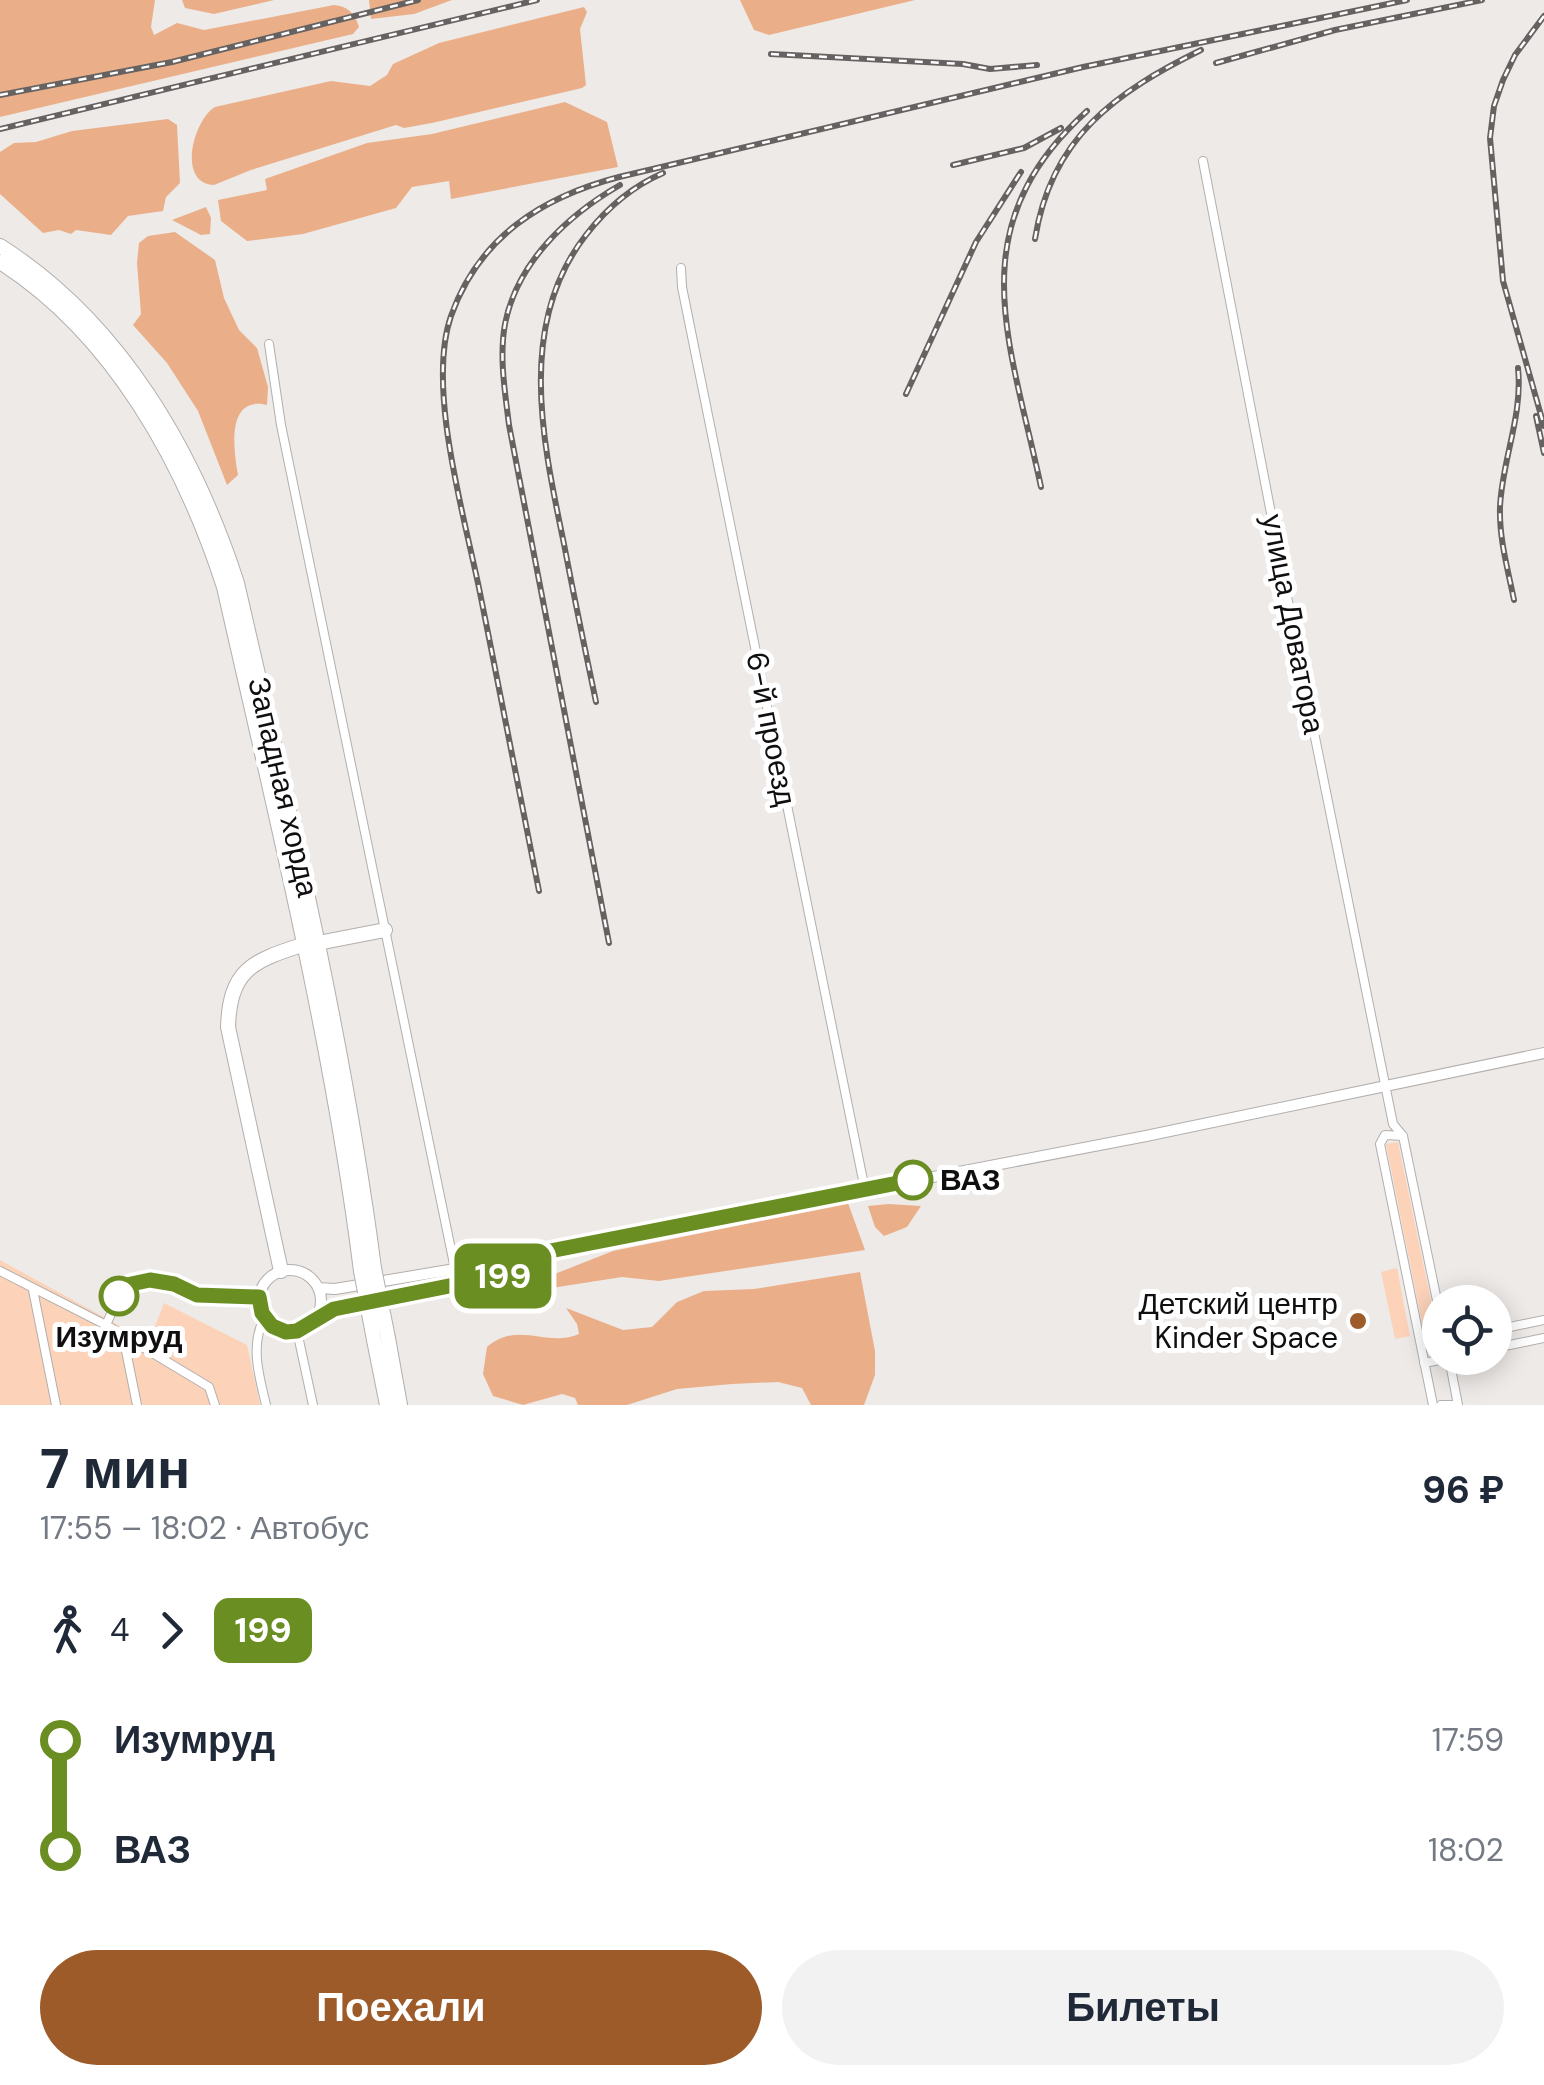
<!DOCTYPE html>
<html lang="ru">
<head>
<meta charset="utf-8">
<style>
  body { margin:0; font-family:"DM Sans",sans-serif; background:#f2f2f3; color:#1f2937; height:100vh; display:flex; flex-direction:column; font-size:38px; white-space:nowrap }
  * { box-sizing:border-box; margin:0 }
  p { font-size:32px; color:#747a83 }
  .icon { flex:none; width:55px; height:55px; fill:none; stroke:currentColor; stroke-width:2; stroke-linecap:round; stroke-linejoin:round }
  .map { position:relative; height:1405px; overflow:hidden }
  .panel { display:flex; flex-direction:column; background:#fff; flex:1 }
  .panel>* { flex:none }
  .badge { padding:0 20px; border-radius:15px; font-size:35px; line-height:65px }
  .fabs { position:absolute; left:1422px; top:1285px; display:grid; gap:20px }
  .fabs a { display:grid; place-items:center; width:90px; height:90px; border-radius:50%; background:#fff; box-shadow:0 5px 25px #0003; font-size:50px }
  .map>.badge { position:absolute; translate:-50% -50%; box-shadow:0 0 0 5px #fff }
  .legs { display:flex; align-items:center; gap:15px; height:110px; padding:0 40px; font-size:32px }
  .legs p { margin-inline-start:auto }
  .overview { display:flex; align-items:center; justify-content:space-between; height:170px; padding:0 40px }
  h1 { font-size:55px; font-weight:700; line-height:75px }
  .button { display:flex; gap:20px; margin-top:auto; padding:20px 40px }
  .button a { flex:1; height:115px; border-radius:60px; background:#9e5b2a; color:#fff; font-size:40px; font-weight:700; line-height:115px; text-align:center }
  .button a+a { background:#f2f2f3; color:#1f2937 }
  ul { padding:0 40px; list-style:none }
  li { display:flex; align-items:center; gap:35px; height:110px; font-size:38px }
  li i { display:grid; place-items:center; width:15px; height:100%; margin:0 12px; background:currentColor }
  li i::after { content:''; width:25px; height:25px; margin:-12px; border:8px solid; border-radius:50%; background:#fff }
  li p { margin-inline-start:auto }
  li:first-child i { background:linear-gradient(#0000 50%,currentColor 0) }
  li:last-child i { background:linear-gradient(currentColor 50%,#0000 0) }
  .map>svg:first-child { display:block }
  .green { fill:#fcd3b9 }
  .forest { fill:#eaaf89 }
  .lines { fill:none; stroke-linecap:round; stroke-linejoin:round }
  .street-casing { stroke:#b2afad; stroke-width:10 }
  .secondary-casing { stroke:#b2afad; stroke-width:12 }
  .highway-casing { stroke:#b2afad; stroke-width:16 }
  .street { stroke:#fff; stroke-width:8 }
  .secondary { stroke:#fff; stroke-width:10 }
  .highway { stroke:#fff; stroke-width:14 }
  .rail-casing { stroke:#656261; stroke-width:6 }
  .rail { stroke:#fff; stroke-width:2.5; stroke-dasharray:8; stroke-linecap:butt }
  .highway-bridge-casing { stroke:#b2afad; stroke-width:16; stroke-linecap:butt }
  .highway-bridge { stroke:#fff; stroke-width:14 }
  .line-1-casing { stroke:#fff; stroke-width:22 }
  .line-1 { stroke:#6b8e23; stroke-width:15 }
  .stop-1-dot { fill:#fff; stroke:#6b8e23; stroke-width:5 }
  .poi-dot { fill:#9e5b2a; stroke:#fff; stroke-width:4 }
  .labels { text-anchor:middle; stroke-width:10; stroke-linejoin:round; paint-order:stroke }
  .street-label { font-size:30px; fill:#100e0e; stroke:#fff }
  .stop-label { font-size:30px; font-weight:bold; fill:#100e0e; stroke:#fff; text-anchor:start }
  .poi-label { font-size:30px; fill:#100e0e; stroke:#fff; text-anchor:end }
</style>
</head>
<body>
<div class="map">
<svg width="1544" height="1405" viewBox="0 0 1544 1405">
  <rect width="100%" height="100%" fill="#eeeae8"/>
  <path class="green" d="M1398 1142 1437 1330 1430 1336 1424 1333 1386 1144Z
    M0 1260 149 1342 164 1303 247 1345 260 1405H0Z
    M1397 1268 1410 1336 1395 1339 1381 1272Z"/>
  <path class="forest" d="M0 0H155L151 27 154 35 177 23 204 30 334 5C348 6 355 14 359 27L353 34 0 117Z
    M182 0H274L214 14 185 8Z
    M369 0H452L414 14 371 19Z
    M740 0H915L769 35 754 30Z
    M584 7 587 12 580 29 586 85 582 88 432 123 404 128 396 125 251 170 214 185C176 183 194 119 215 107L331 81 370 86 387 75 393 64 439 43Z
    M565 102 607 122 618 167 451 199 449 181 412 187 396 208 303 234 247 241 221 221 218 200 267 190 265 179 367 143 432 134Z
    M168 119 177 125 180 183 166 197 163 211 128 216 111 235 76 230 71 234 59 230 43 233 0 194V152L14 143 36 142 72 131Z
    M206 207 211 218 210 234 201 235 172 220Z
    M175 232 215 260 224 298 239 330 257 348 268 387 267 405C225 395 234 452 238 475L227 485 198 411 167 363 133 325 141 314 137 263 139 243 148 236Z
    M848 1203 865 1250 659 1281 622 1277 539 1290 542 1279 613 1251Z
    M889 1204 921 1206 907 1227 884 1236 875 1227 868 1206Z
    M860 1272 875 1351V1375L864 1405H811L802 1388 778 1382 732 1384 677 1389 627 1405H578L575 1398 562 1394 523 1405 493 1396 483 1374 487 1347C518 1320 547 1348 579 1334L577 1324 566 1308 623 1330 652 1327 677 1302 704 1291 754 1289Z"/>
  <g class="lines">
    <g class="street-casing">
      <path id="street" d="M1203 161 1297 648 1393 1124 1403 1136 1440 1315
        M681 268 682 287 865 1190
        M269 344 281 425 455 1269
        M1403 1136 1385 1135 1380 1144 1433 1405
        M0 1271 106 1325 209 1387 215 1405
        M33 1290 56 1405
        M264 1318C250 1347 259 1375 266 1405
        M106 1325C120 1292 135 1268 176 1285 183 1288 189 1293 197 1295 213 1299 240 1295 259 1297
        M1495 1330 1544 1320
        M297 1331 313 1405
        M123 1336 137 1405
        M1421 1345 1440 1341
        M1495 1348 1544 1338
        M1449 1358 1458 1405
        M1424 1363 1450 1358
        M1441 1405H1457"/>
    </g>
    <g class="secondary-casing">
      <path id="secondary" d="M259 1301a31 31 0 1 1 62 0a31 31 0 1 1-62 0Z
        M318 1288 335 1289 455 1269 1146 1136 1544 1053
        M316 1317 334 1309 514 1273 545 1254"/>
    </g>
    <g class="highway-casing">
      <path id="highway" d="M0 246C120 322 194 451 237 583 289 810 344 1038 374 1268
        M0 262C113 334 184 463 224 587 275 813 332 1041 361 1271
        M318 943 385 930
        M281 1271 228 1027C230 970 252 961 302 945
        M388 1338 400 1405
        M374 1340 387 1405"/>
    </g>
    <use href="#street" class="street"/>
    <use href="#secondary" class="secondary"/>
    <use href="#highway" class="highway"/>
    <g class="rail-casing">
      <path id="rail" d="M1544 16 1515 55 1503 80 1494 106 1490 138 1503 281 1544 426
        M771 54 963 64 990 69 1037 65
        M1216 63 1335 30 1482 0
        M0 95 172 62 418 0
        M0 129 537 0
        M953 165 1024 148 1061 128
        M1035 239C1051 137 1116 92 1201 50
        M906 394 976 242 1021 172
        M1536 416 1544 453
        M1041 487C1010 340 958 228 1087 111
        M1514 600C1508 570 1499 539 1500 507 1502 460 1523 416 1518 368
        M596 702C585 649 574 597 564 544 543 443 516 324 586 235 606 209 633 186 663 173
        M539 891C519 791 500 692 480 593 465 518 426 388 451 316 479 237 542 197 619 177L1083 67 1407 0
        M609 943 509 425C505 392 499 357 505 324 517 262 568 215 620 185"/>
    </g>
    <use href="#rail" class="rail"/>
    <g class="highway-bridge-casing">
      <path id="highway-bridge" d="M374 1268 388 1338
        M361 1271 374 1340"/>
    </g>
    <use href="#highway-bridge" class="highway-bridge"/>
  </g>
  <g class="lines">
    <g class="line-1-casing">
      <path id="line-1" d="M119 1296 131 1284 150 1280 174 1284 197 1295 259 1297 262 1313 272 1326 286 1332 297 1331 334 1309 514 1273 550 1251 913 1180"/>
    </g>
    <use href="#line-1" class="line-1"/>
  </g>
  <g class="stop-1-dot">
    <circle cx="913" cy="1180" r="18"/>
    <circle cx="119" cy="1296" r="18"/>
  </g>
  <circle class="poi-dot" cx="1358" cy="1321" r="10"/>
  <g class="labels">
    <g class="street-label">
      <text transform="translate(1293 624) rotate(79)" y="10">улица Доватора</text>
      <text transform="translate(771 729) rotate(79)" y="10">6-й проезд</text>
      <text transform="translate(283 787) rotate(77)" y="10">Западная хорда</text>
    </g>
    <g class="stop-label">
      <text x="940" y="1190">ВАЗ</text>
      <text x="119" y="1347" text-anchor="middle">Изумруд</text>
    </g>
    <g class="poi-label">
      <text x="1338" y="1314">Детский центр<tspan x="1338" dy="34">Kinder Space</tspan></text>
    </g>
  </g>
</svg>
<div class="fabs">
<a><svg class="icon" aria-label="locate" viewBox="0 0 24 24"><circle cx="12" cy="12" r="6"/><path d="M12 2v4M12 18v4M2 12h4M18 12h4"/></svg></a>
</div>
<b class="badge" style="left:503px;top:1276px;background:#6b8e23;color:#fff">199</b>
</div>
<section class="panel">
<div class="overview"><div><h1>7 мин</h1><p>17:55 – 18:02 · Автобус</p></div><b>96 ₽</b></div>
<div class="legs"><svg class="icon" aria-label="walk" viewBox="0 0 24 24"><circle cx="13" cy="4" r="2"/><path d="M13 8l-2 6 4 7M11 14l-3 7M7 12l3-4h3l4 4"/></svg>4<svg class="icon" aria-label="forward" viewBox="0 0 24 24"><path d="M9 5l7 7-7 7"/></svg><b class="badge" style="background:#6b8e23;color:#fff">199</b></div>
<ul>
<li><i style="color:#6b8e23"></i><b>Изумруд</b><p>17:59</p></li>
<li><i style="color:#6b8e23"></i><b>ВАЗ</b><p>18:02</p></li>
</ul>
<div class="button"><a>Поехали</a><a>Билеты</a></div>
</section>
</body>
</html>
